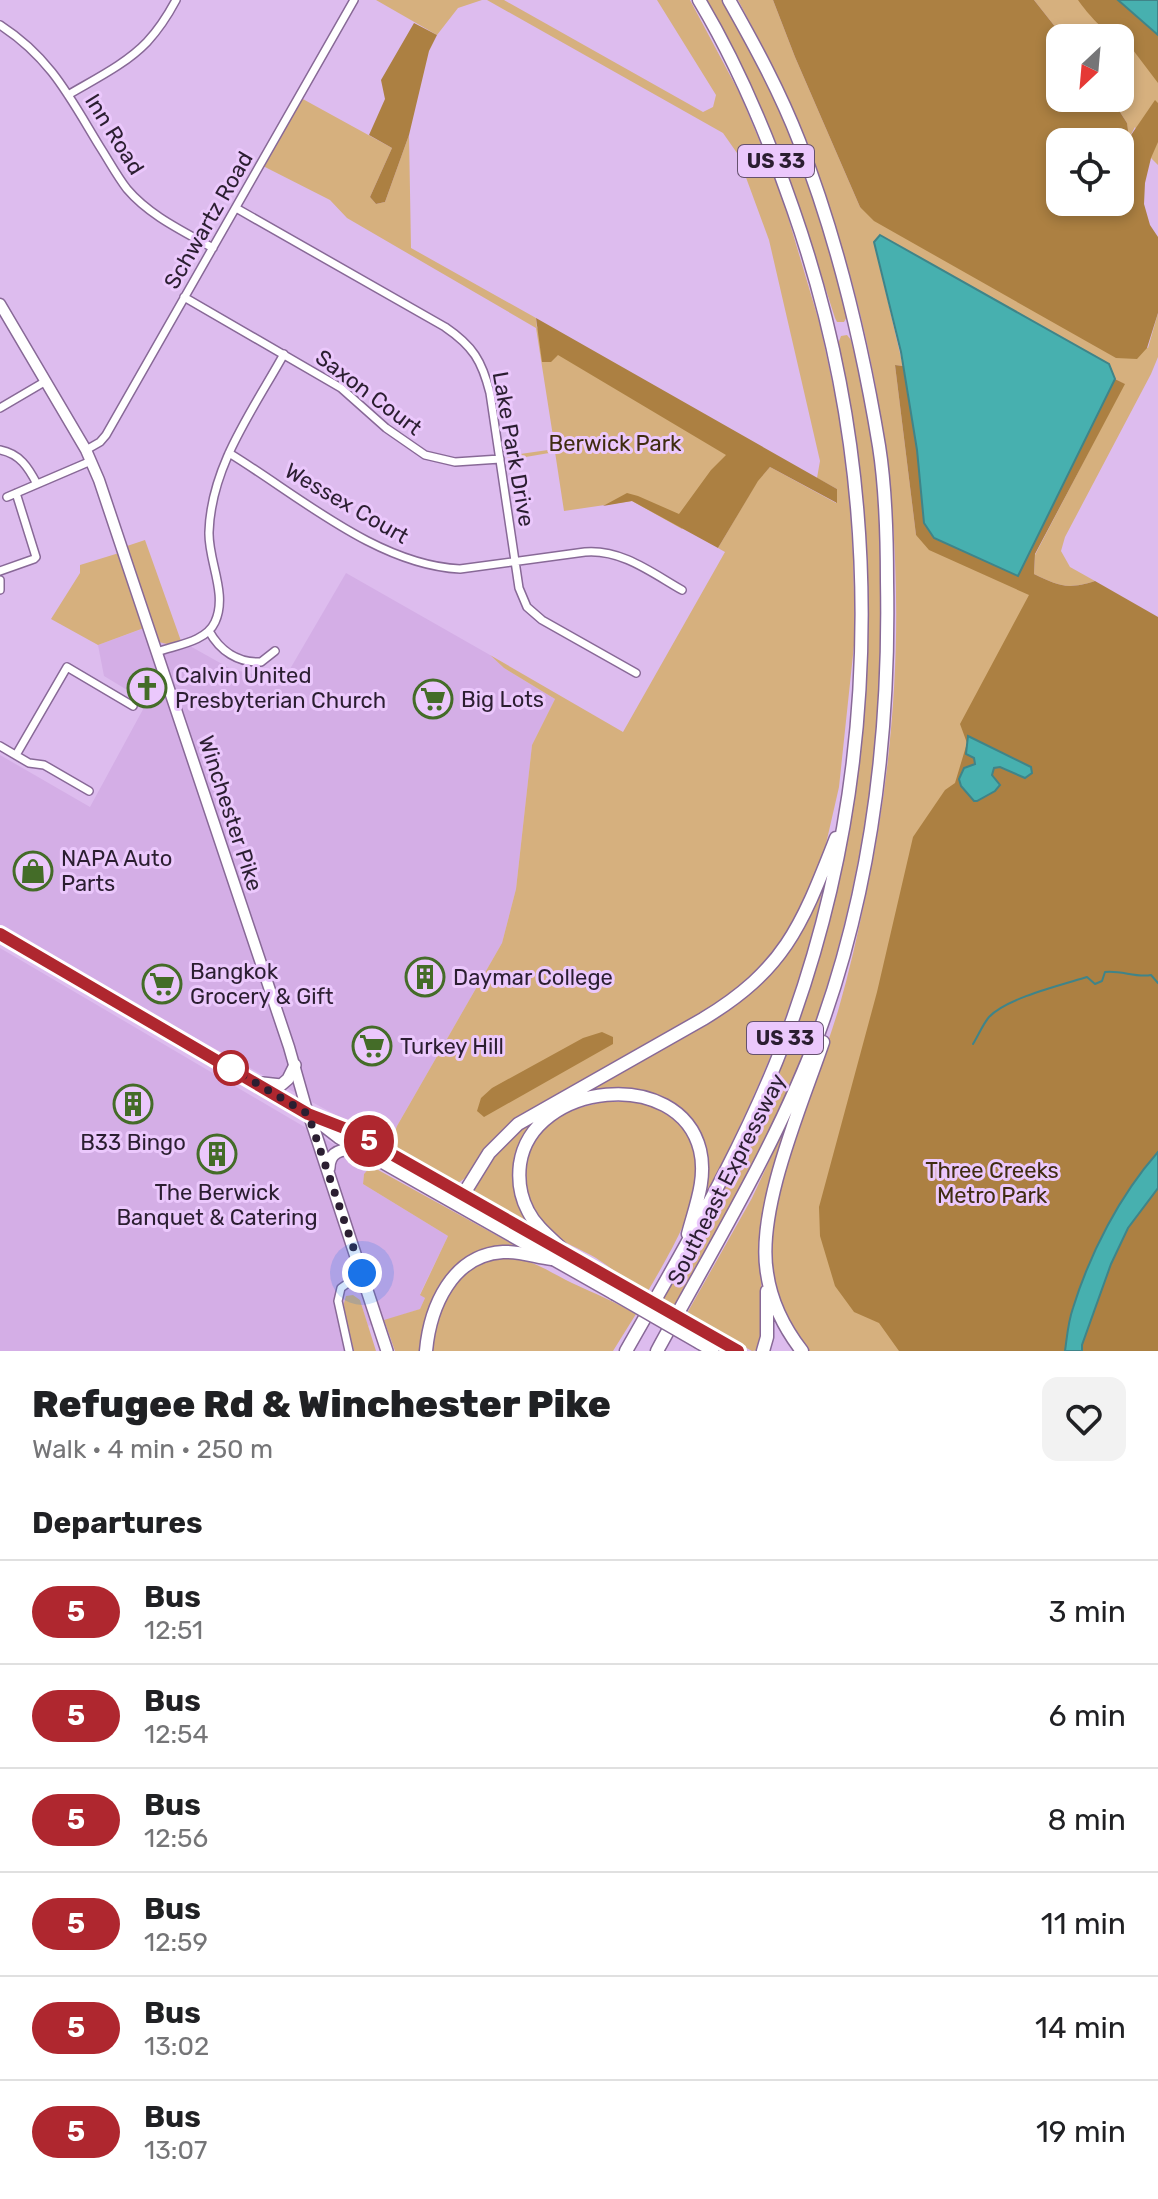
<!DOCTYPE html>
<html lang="en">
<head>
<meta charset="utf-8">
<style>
  body { margin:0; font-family:Rubik,sans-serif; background:#f2f2f2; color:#202124; height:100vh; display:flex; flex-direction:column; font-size:30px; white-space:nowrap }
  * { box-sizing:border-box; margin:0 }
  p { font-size:26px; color:#757577 }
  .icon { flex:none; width:44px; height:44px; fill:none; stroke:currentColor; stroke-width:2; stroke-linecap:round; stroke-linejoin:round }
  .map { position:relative; height:1351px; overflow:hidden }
  .side { display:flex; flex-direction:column; background:#fff; flex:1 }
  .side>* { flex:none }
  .badge { padding:0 16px; border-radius:26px; font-size:28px; line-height:52px }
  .needle { width:52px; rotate:206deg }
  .controls { position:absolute; left:1046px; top:24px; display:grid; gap:16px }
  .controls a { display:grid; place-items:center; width:88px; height:88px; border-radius:16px; background:#fff; box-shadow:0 4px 12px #0003; font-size:40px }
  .you { position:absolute; width:40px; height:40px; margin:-20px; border:6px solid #fff; border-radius:50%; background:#1a73e8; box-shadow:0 0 0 12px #1a73e833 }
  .map>.badge { position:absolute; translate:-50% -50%; box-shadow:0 0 0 4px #fff }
  h2 { padding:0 32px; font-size:30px; line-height:72px }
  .round { display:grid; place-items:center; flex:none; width:84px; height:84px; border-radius:16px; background:#f2f2f2 }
  .head { display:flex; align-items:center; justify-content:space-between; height:136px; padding:0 32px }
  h1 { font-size:38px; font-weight:800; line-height:60px }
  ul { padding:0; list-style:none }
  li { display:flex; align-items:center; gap:24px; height:104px; padding:0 32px; border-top:2px solid #e0e0e0 }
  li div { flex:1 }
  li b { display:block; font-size:30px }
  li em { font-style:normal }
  li .badge { min-width:88px; font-weight:700; text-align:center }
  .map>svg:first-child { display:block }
  .built { fill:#d4aee6 }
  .green { fill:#d6b07e }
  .forest { fill:#ac8042; fill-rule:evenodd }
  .water { fill:#47b0af; stroke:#3f8489; stroke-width:2 }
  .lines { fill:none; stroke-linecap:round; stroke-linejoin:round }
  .stream { stroke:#3f8489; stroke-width:2 }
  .street-casing { stroke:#886997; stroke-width:10 }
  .secondary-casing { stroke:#886997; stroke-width:13 }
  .primary-casing { stroke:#886997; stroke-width:14 }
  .highway-casing { stroke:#886997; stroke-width:15 }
  .street { stroke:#fff; stroke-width:7 }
  .secondary { stroke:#fff; stroke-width:10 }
  .primary { stroke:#fff; stroke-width:11 }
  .highway { stroke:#fff; stroke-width:12 }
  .primary-bridge-casing { stroke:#886997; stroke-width:14; stroke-linecap:butt }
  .primary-bridge { stroke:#fff; stroke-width:11 }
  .line-casing { stroke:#fff; stroke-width:18 }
  .line { stroke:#af272f; stroke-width:12 }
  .walk { stroke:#2b1e31; stroke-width:8; stroke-dasharray:0 14.4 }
  .stop-dot { fill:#fff; stroke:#af272f; stroke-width:4 }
  .labels { text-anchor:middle; stroke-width:6; stroke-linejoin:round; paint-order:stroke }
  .shield { fill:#ebc8fc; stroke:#65516e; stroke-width:2 }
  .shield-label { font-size:20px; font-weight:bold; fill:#2b1e31 }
  .street-label { font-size:22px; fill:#2b1e31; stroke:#ebc8fc }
  .park-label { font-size:22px; fill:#3f2c10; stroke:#ebc8fc }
  .poi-label { font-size:22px; fill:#2b1e31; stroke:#ebc8fc; text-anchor:start }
</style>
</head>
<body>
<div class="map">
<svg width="1158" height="1351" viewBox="0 0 1158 1351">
  <rect width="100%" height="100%" fill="#ddbcee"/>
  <path class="built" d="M346 573 490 655 504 668 555 699 532 745 516 889 502 943 397 1126 392 1138 396 1148 157 1017 0 926V755L90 807 147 702 104 676 98 645 153 625 167 644 181 641 231 669 283 681Z
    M0 948 371 1166 364 1174 363 1184 448 1236 420 1294 425 1298 420 1309 368 1326 360 1300 343 1307 354 1351H0Z"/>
  <path class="green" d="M376 0H482L458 8 437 35Z
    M487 0H504L703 112 713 107 716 95 657 0H690L740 94 780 190 820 325 838 409 849 493 853 554 855 636 839 787 823 857 795 923 766 966 728 999 533 1110 469 1175 457 1184 396 1148 392 1139 397 1126 502 943 516 889 532 745 555 699 504 668 490 655 623 732 725 552 718 548 758 480 770 467 836 503 837 489 817 478 820 461 769 240 737 153 723 133Z
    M705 0H724L777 104 801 162 818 209 848 315 844 322H837L835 318 801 212 767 124Z
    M738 0H773L795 57 860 207 1148 348 1158 313V357L1151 374 1065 537 1061 551 1070 567 1095 581C1067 590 1059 586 1034 574L1035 555 1124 384 1115 379 1109 364 881 236 874 242 903 366 895 365 916 535 1158 638V1351H809C789 1329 775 1299 771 1269 769 1251 773 1231 776 1213 789 1144 817 1078 838 1011 849 973 858 933 866 894 919 647 903 397 812 160 803 138 796 115 786 94 772 62 754 31 738 0Z
    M1034 0H1158V165L1151 158 1135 127 1128 140 1127 123 1111 98H1120V38H1064Z
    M301 98 392 148 370 197 376 204 385 202 409 135 411 248 536 318 537 328 734 443 682 529 632 501 564 511 555 452 508 460 507 456 555 449 536 328 347 218 330 200 263 166Z
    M847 335 851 340C860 375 869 410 874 446 883 516 883 588 881 658 875 810 846 960 785 1100 754 1172 713 1240 676 1309L661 1300C705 1223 748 1146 782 1063 827 953 851 836 862 717 866 671 869 624 868 578 866 499 853 421 838 344L841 336Z
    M145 540 181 641 167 644 159 642 127 546Z
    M119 553 144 628 98 645 51 619 80 573V565Z
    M819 891 822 892C799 1000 755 1100 704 1198H702V1148L661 1100 574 1097 736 1003 758 986 780 962Z
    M798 1099 761 1250 762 1345 759 1350 752 1351 686 1315 752 1198Z
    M603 1102C615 1102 628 1101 640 1103 653 1104 663 1112 673 1119 729 1165 673 1246 647 1293 629 1283 613 1269 596 1258 581 1249 562 1243 548 1230 517 1201 517 1148 552 1122 567 1110 585 1106 603 1102Z
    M537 1118 539 1121 522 1146 528 1220 526 1223 470 1191C490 1161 507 1139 537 1118Z
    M371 1166 523 1250 458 1267 422 1351H395L384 1320 420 1309 425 1298 420 1295 448 1236 363 1184 364 1174Z
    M499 1258C533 1258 543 1269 572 1283 594 1293 615 1302 636 1314L613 1351H431C438 1305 451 1271 499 1258Z
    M353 1295 360 1300 376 1351H354L343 1307 346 1296Z"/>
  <path class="forest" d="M773 0H1034L1064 38H1060V98H1111L1127 123 1129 138 1155 100 1158 103V142L1151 158 1145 183 1144 204 1150 225 1158 237V313L1147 348 1137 359 1116 358 874 221 860 207 795 57ZM1060 142H1120V202H1060Z
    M1078 0H1118L1158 35V83L1133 50 1120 41V38C1104 33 1088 14 1078 0Z
    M414 23 437 35 429 51 409 135 385 202 376 204 370 197 392 148 369 135 385 99 381 80Z
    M536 318 837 489V503L770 467 758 481 718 548 632 501 603 506 627 493 638 496 679 514 711 470 726 455 558 355 551 362H542Z
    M895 365 903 366 917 450 924 523 1017 576 1115 379 1125 384 1035 554 1034 574C1059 586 1067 590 1095 581L1158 617V1152C1121 1195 1090 1253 1073 1308 1068 1322 1067 1337 1065 1351H899L879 1323 854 1312 835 1286 820 1236 819 1207 877 992 913 837 945 790 955 783 967 743 960 724 1029 595 929 550 916 535Z
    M602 1032 613 1037V1044L484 1117 477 1111 481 1098 492 1088 583 1038Z
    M1158 1188V1351H1082L1081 1345 1111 1264 1128 1228Z"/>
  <path class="water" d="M1118 0H1158V35Z
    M880 235 1109 364 1115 379 1018 576 934 538 924 523 917 450 901 352 874 242Z
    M968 736 1031 767 1032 773 1025 778 1000 767 994 768 992 775 1000 785 995 791 977 801H974L961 786 959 779 964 768 975 764 974 758 966 754Z
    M1158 1152V1188L1128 1228 1111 1264 1082 1345V1351H1065C1067 1337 1068 1322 1073 1308 1090 1253 1120 1195 1158 1152Z"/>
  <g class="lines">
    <path class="stream" d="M973 1044C978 1036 983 1024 989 1017 1007 998 1061 985 1087 977L1095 984 1102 981 1105 972C1121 970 1136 978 1151 975L1158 983"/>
    <g class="street-casing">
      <path id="street" d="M0 25C51 58 70 98 100 147 109 161 117 176 127 189 150 216 183 231 213 248
        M68 95C95 79 126 64 147 42 159 29 168 15 176 0
        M236 208 445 327C473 346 482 361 490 393L519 588 527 607 542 620 636 673
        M184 297 341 388 386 428 425 455 455 462 500 459
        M0 408 46 381
        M0 450C20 454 28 467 37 484
        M86 450 100 442 106 435 354 0
        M229 453C298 495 377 565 460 569L585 552C622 549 652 573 682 590
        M7 497 91 461
        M0 571 34 559 36 557 16 493
        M0 580V590
        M209 631C220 651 238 663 261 662L275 651
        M157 652C176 645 206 642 215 622 228 594 208 561 209 532 211 466 253 410 284 354
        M0 746 29 763 44 765 89 791
        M16 755 67 667 133 706
        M349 1351 338 1301 341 1288 362 1273"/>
    </g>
    <g class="secondary-casing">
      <path id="secondary" d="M0 304 86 450 99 480 289 1047 308 1114"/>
    </g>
    <g class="primary-casing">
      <path id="primary" d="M0 934 308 1114 339 1138 614 1294
        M263 1083 281 1085 288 1079 295 1065
        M309 1114 387 1351
        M320 1118 344 1128 372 1143 619 1284
        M329 1168C329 1152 341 1149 355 1149
        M705 1333 738 1351
        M699 1343 713 1351"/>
    </g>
    <g class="highway-casing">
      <path id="highway" d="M463 1195 489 1153 518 1124 703 1019C786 969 802 924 836 838
        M569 1256C555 1241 537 1229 528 1211 520 1196 518 1180 520 1164 532 1082 679 1066 700 1150 707 1179 695 1207 688 1234
        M426 1351C430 1307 452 1255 503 1252 519 1251 536 1257 552 1259
        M626 1351C688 1242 751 1136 793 1018 885 758 884 469 793 209 768 137 738 65 699 0
        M657 1351C714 1246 777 1144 819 1032 872 887 890 734 887 581 887 537 886 490 879 446 862 343 837 238 799 141 780 92 755 46 729 0
        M763 1351 767 1337V1291
        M802 1351C785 1329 771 1301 767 1273 756 1209 802 1104 823 1042"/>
    </g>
    <use href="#street" class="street"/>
    <use href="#secondary" class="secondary"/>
    <use href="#primary" class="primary"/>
    <use href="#highway" class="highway"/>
    <g class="primary-bridge-casing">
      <path id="primary-bridge" d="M619 1284 705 1333
        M614 1294 699 1343"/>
    </g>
    <use href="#primary-bridge" class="primary-bridge"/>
  </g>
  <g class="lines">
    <g class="line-casing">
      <path id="line" d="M0 934 308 1114 344 1128 372 1143 738 1351"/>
    </g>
    <use href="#line" class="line"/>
    <path class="walk" d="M231 1068 308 1114 362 1273"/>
  </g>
  <defs>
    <g id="church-ring" transform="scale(2)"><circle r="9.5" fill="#ebc8fc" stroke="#446c28" stroke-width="1.5"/><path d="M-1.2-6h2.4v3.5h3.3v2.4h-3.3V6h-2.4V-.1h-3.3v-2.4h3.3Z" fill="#446c28"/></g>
    <g id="supermarket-ring" transform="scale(2)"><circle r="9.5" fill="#ebc8fc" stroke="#446c28" stroke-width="1.5"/><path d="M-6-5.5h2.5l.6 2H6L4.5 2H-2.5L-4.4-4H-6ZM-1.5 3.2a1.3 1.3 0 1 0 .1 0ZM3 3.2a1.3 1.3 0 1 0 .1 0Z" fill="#446c28"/></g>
    <g id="shop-ring" transform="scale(2)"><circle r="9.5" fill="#ebc8fc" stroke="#446c28" stroke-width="1.5"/><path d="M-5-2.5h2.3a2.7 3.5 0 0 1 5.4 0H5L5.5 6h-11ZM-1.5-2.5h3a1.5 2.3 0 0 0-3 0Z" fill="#446c28"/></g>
    <g id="building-ring" transform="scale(2)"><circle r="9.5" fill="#ebc8fc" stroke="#446c28" stroke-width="1.5"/><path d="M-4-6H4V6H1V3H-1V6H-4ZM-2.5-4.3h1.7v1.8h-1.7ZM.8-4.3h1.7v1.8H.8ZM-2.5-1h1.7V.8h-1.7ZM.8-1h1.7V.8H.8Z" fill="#446c28"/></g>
  </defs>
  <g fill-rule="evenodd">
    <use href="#church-ring" x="147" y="688"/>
    <use href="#supermarket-ring" x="433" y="699"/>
    <use href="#shop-ring" x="33" y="871"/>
    <use href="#building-ring" x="425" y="977"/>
    <use href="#supermarket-ring" x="162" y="984"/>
    <use href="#supermarket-ring" x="372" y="1046"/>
    <use href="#building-ring" x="133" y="1104"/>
    <use href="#building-ring" x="217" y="1154"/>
  </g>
  <circle class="stop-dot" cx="231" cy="1068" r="16"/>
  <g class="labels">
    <g class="shield">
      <rect x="738" y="145" width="76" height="32" rx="6"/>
      <rect x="747" y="1022" width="76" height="32" rx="6"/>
    </g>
    <g class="shield-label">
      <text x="776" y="168">US 33</text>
      <text x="785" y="1045">US 33</text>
    </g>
    <g class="street-label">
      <text transform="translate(115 134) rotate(58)" y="8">Inn Road</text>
      <text transform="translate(208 220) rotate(-60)" y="8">Schwartz Road</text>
      <text transform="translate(369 392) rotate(37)" y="8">Saxon Court</text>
      <text transform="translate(514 449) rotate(80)" y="8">Lake Park Drive</text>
      <text transform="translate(347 503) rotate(30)" y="8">Wessex Court</text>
      <text transform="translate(231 813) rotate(72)" y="8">Winchester Pike</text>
      <text transform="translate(726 1179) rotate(-63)" y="8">Southeast Expressway</text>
    </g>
    <g class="park-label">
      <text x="615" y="451">Berwick Park</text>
      <text x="992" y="1178">Three Creeks<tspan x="992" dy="25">Metro Park</tspan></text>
    </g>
    <g class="poi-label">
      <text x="175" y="683">Calvin United<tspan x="175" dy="25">Presbyterian Church</tspan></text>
      <text x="461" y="707">Big Lots</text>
      <text x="61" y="866">NAPA Auto<tspan x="61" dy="25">Parts</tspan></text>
      <text x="190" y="979">Bangkok<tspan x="190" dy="25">Grocery &amp; Gift</tspan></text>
      <text x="453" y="985">Daymar College</text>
      <text x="400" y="1054">Turkey Hill</text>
      <text x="133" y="1150" text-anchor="middle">B33 Bingo</text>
      <text x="217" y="1200" text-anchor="middle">The Berwick<tspan x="217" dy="25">Banquet &amp; Catering</tspan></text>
    </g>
  </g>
</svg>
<div class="controls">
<a><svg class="needle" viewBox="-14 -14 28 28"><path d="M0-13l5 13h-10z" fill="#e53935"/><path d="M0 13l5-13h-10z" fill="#757577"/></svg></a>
<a><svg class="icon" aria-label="locate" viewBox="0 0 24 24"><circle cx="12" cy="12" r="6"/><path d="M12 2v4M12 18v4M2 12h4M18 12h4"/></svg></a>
</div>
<div class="you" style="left:362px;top:1273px"></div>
<b class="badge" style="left:369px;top:1141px;background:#af272f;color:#fff">5</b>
</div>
<section class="side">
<div class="head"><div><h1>Refugee Rd &amp; Winchester Pike</h1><p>Walk · 4 min · 250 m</p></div><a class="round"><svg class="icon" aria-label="heart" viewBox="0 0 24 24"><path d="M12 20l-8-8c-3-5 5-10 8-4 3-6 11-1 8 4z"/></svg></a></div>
<h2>Departures</h2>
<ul>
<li><span class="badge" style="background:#af272f;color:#fff">5</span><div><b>Bus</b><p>12:51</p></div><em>3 min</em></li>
<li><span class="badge" style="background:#af272f;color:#fff">5</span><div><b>Bus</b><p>12:54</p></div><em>6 min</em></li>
<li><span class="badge" style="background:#af272f;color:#fff">5</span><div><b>Bus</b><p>12:56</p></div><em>8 min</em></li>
<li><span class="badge" style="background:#af272f;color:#fff">5</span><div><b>Bus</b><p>12:59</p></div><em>11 min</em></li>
<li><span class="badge" style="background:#af272f;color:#fff">5</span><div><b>Bus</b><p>13:02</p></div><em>14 min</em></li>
<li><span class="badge" style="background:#af272f;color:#fff">5</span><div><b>Bus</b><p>13:07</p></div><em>19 min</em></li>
</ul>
</section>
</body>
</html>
